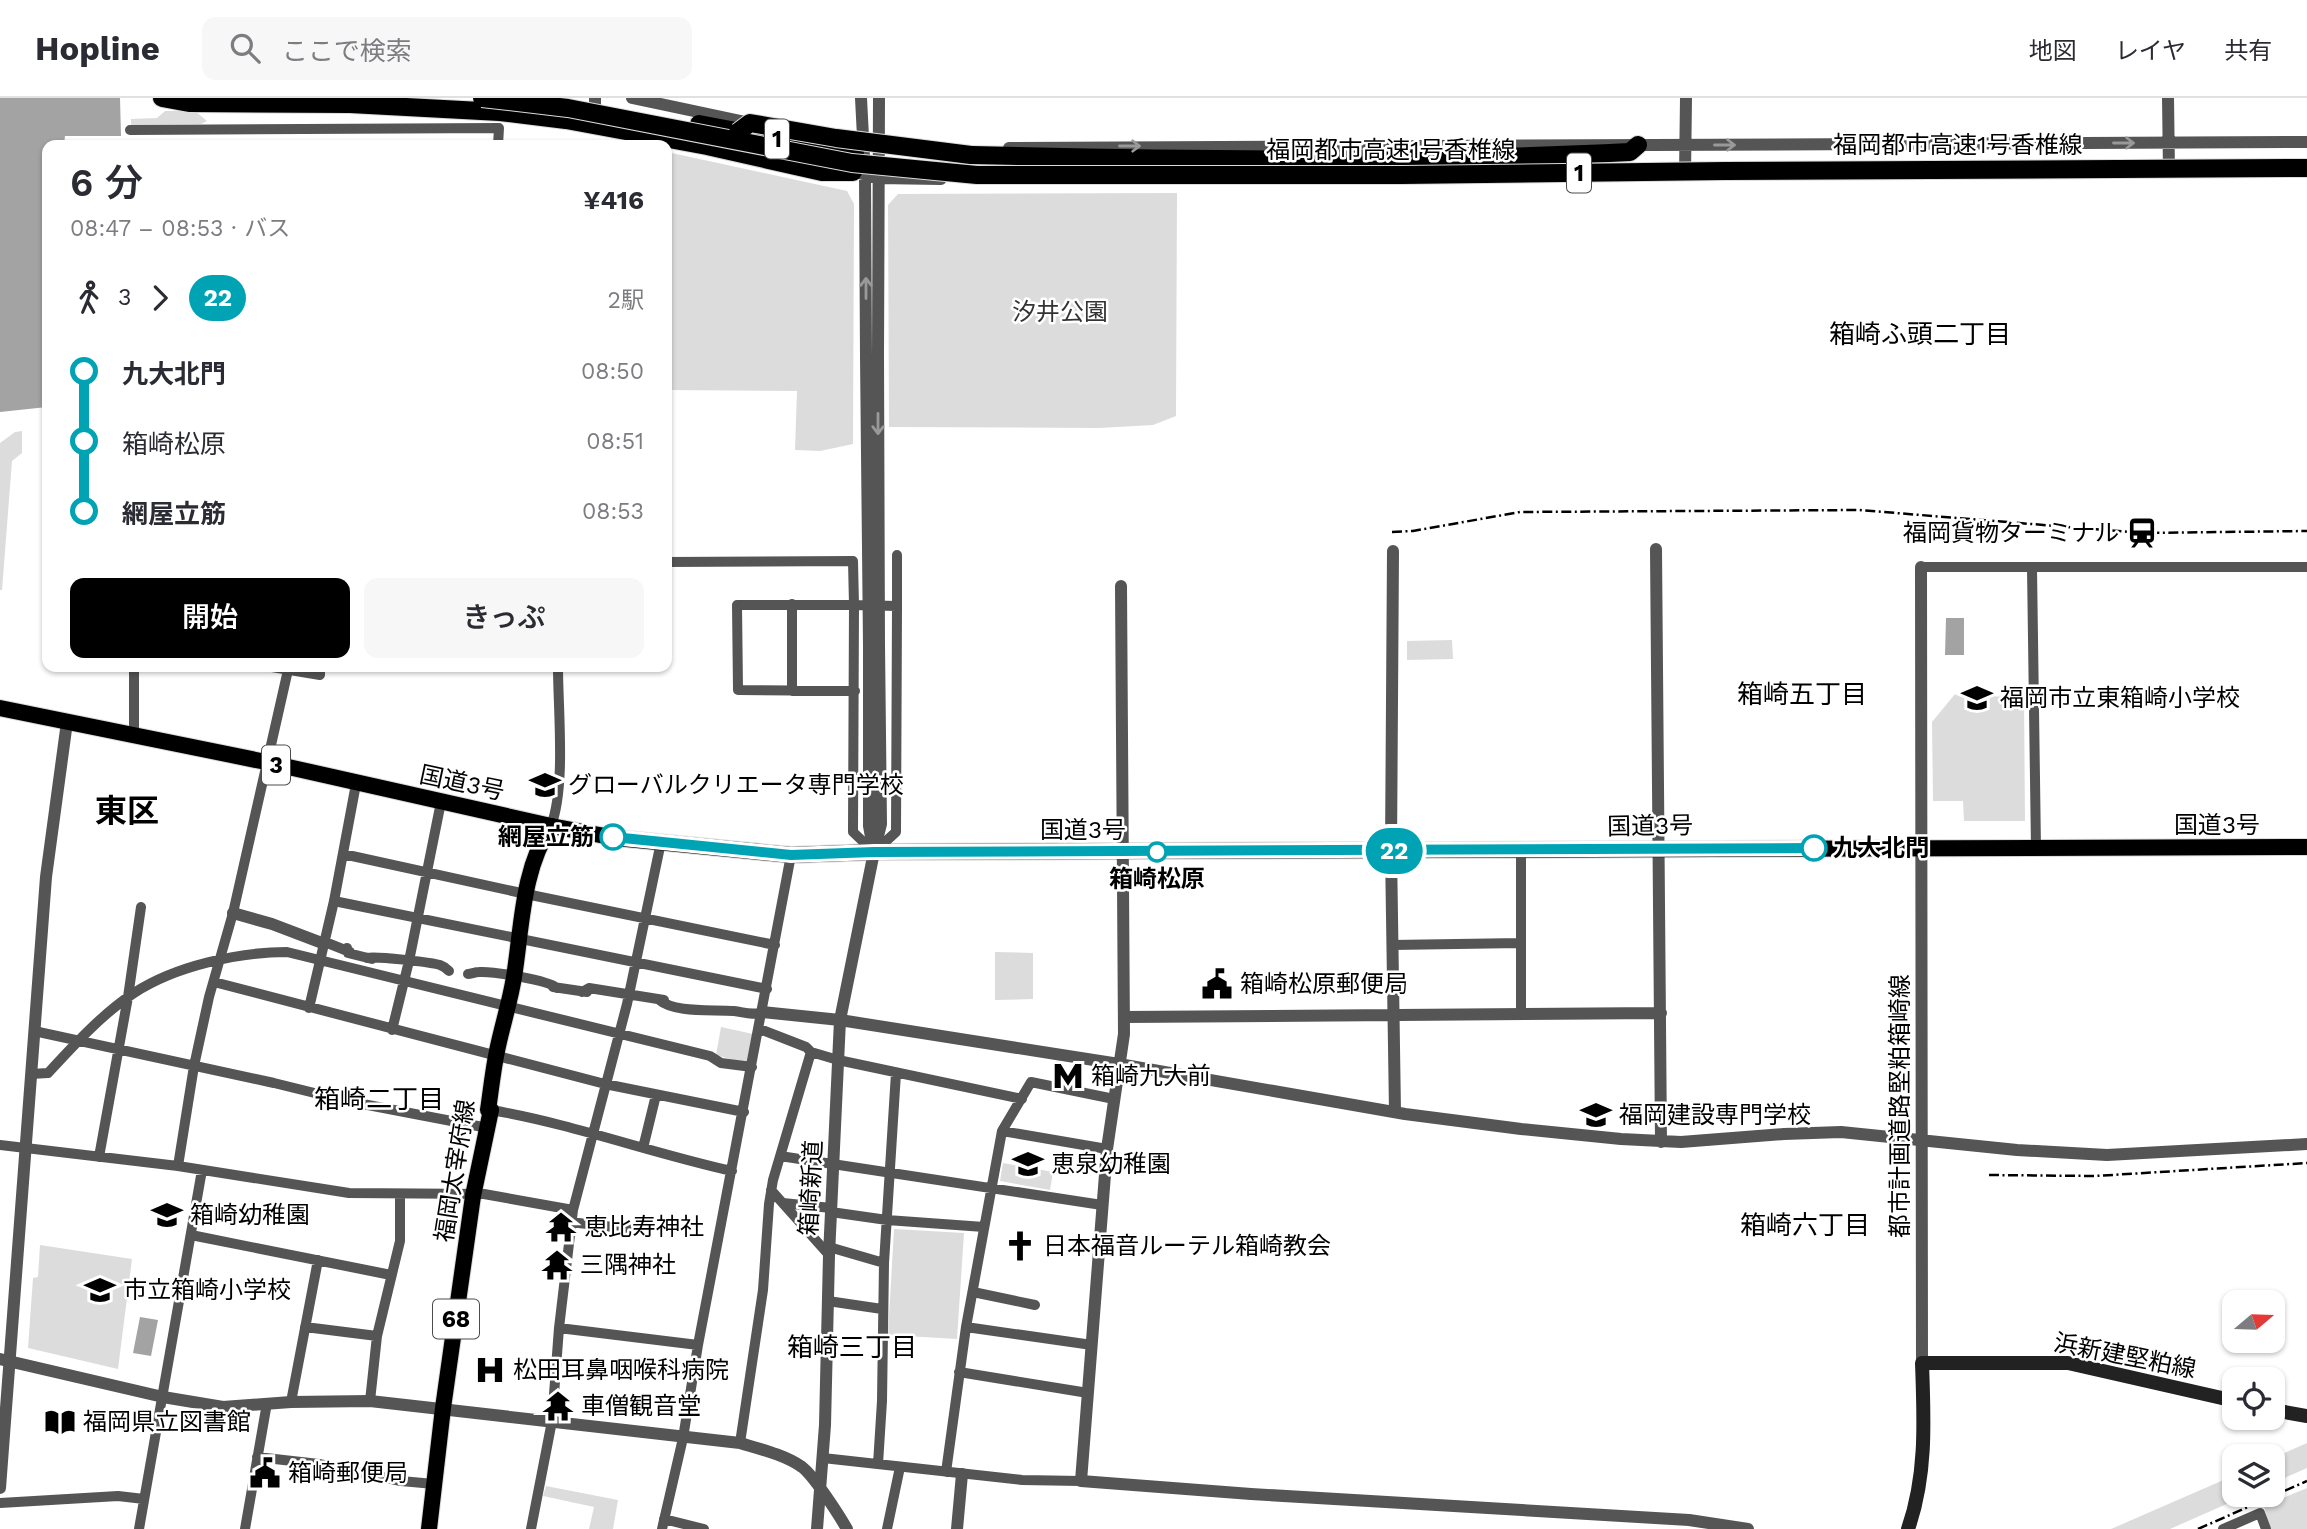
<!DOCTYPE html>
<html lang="ja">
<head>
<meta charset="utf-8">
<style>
  body { margin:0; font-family:"Work Sans","Noto Sans JP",sans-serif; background:#f7f7f7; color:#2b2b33; height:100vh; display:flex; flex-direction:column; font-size:26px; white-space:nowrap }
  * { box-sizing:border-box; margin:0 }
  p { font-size:23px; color:#7c7c81 }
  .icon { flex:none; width:38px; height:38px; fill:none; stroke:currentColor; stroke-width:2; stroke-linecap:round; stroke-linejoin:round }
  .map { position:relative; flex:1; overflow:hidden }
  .panel { position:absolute; left:42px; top:42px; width:630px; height:532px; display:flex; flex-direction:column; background:#fff; border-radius:14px; box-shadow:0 2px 5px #0004 }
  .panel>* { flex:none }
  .badge { padding:0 14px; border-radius:23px; font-size:24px; line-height:46px }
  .needle { width:46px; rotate:71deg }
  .fabs { position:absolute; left:2222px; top:1192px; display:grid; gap:14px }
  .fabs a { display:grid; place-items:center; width:63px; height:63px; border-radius:14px; background:#fff; box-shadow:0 2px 5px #0004; font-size:35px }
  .map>.badge { position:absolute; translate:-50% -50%; box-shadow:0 0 0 4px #fff }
  .legs { display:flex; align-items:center; gap:10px; height:77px; padding:0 28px; font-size:23px }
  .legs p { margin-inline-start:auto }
  .headline { display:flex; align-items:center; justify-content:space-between; height:119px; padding:0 28px }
  h1 { font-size:38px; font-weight:600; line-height:52px }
  .cta { display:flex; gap:14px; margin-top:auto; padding:14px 28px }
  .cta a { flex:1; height:80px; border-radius:14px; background:#000; color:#fff; font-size:28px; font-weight:600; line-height:80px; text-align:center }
  .cta a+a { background:#f7f7f7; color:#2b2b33 }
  ul { padding:0 28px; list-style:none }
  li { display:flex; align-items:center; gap:24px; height:70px; font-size:26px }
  li i { display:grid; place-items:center; width:10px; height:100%; margin:0 9px; background:currentColor }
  li i::after { content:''; width:18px; height:18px; margin:-9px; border:5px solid; border-radius:50%; background:#fff }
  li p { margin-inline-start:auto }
  li:first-child i { background:linear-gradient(#0000 50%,currentColor 0) }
  li:last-child i { background:linear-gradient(currentColor 50%,#0000 0) }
  header { display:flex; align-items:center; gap:42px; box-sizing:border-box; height:98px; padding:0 35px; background:#fff; border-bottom:2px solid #e1e1e2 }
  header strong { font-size:33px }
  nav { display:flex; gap:38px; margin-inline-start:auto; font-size:24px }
  .search { width:490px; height:63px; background:#f7f7f7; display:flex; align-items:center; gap:18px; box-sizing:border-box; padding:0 24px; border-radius:14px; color:#7c7c81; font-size:26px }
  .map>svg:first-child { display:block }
  .green { fill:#dcdcdc }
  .water { fill:#a3a3a3 }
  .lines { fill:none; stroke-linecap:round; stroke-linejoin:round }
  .primary-casing { stroke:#dbdbdb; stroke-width:18 }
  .trunk-casing { stroke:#dbdbdb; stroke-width:18 }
  .motorway-casing { stroke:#dbdbdb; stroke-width:20 }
  .minor { stroke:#555; stroke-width:10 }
  .tertiary { stroke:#555; stroke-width:12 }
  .secondary { stroke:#222; stroke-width:14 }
  .primary { stroke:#000; stroke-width:16 }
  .trunk { stroke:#000; stroke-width:16 }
  .motorway { stroke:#000; stroke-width:18 }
  .rail { stroke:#000; stroke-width:2.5; stroke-dasharray:10 3.5 2 3.5; stroke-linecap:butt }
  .motorway-bridge-casing { stroke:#dbdbdb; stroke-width:20; stroke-linecap:butt }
  .tertiary-bridge { stroke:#555; stroke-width:12 }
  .motorway-bridge { stroke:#000; stroke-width:18 }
  .oneway { stroke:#999 }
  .line-1-casing { stroke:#fff; stroke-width:16 }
  .line-1 { stroke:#00a3b4; stroke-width:10 }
  .stop-1-dot { fill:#fff; stroke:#00a3b4; stroke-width:3.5 }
  .labels { text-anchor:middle; stroke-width:5; stroke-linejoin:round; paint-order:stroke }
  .shield { fill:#fff; stroke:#4c4c4c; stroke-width:2 }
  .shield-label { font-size:23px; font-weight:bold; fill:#000 }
  .street-label { font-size:24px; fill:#000; stroke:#fff }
  .park-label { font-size:24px; fill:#333; stroke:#fff }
  .poi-label { font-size:24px; fill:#000; stroke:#fff; text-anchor:start }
  .stop-label { font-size:24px; font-weight:bold; fill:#000; stroke:#fff; text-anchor:end }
  .neighbourhood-label { font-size:26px; fill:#000; stroke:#fff }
  .district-label { font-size:32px; font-weight:bold; fill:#000; stroke:#fff }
</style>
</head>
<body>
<header>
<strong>Hopline</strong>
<div class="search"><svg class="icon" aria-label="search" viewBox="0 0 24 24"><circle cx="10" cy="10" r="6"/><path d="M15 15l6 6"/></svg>ここで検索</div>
<nav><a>地図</a><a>レイヤ</a><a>共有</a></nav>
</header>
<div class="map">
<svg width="2307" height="1431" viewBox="0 0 2307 1431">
  <rect width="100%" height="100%" fill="#fff"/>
  <path class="green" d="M165 13H195L207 23 201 26 131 27V21L157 20Z
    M667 54 847 93 854 106 853 346 820 353 795 352 797 293 667 292Z
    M1177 95 1176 318 1153 327 1099 330 889 329 888 107 898 96Z
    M22 333V355L12 363 2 492H0V345L15 334Z
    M1452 542 1453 561 1407 562V543Z
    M1955 596 2024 600 2025 723H1964L1963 703H1933L1932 624Z
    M995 854 1033 855V901L995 902Z
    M721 929 753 936 748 966 716 957Z
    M1003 1065 1053 1074 1050 1092 1000 1083Z
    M894 1131 964 1135 957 1241 888 1237Z
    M40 1147 132 1161 118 1271 28 1250 33 1180 38 1179Z
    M2307 1345V1370L2273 1385V1360Z
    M2235 1377V1396L2247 1397 2170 1431H2111Z
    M546 1388 618 1402 613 1431H589L594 1409 543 1398Z
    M2307 1390V1431H2270L2264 1408Z"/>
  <path class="water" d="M0 0H120L121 38H65L64 47H47V309L0 314Z
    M1946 520H1964V557H1945Z
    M140 1219 158 1222 151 1258 133 1255Z"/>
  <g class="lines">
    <g class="primary-casing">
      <path id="primary" d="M429 1431 443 1310 473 1098 491 1012H488C491 992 493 972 497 953 502 928 510 904 514 879 522 829 522 771 551 728"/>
    </g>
    <g class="trunk-casing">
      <path id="trunk" d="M0 610 266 664 551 728 616 740 791 757 874 754 2307 749"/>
    </g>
    <g class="motorway-casing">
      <path id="motorway" d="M162 0 189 5 350 6 500 14 566 22 707 48 822 74H853
        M699 26 855 56
        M971 57C1191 62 1410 65 1630 54L1638 47"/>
    </g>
    <path class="minor" d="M130 32 499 30 498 47
      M667 464 853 463 854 507H737L738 592 855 593
      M1921 469H2307
      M2032 470 2036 751
      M792 506V593
      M854 507 897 508 896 734 874 754 853 734Z
      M897 508V457
      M134 569V639
      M272 569 320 577V569
      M551 728C566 688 558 613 558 569
      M343 756 526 796 775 847
      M334 803 767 891
      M325 844 350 854
      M1392 847 1521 845
      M347 850 348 855 372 861
      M367 860C376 858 430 864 440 867 443 868 447 871 449 873
      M468 876C471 876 475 874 479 874 492 873 548 882 557 890
      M214 884 605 986 744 1014
      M553 889 587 894
      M582 894 589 890 664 902
      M658 901C675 916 713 911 734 913 744 914 752 918 762 914
      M309 910 334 803 356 686
      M1521 917V752
      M760 931 806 949 811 954 838 962 1022 1001
      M392 932 409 863 441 704
      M34 933 274 985 347 1003 488 1030
      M31 976 48 975C74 947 102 916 134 895 175 868 239 854 287 854L710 958 721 965 752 969
      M491 1012C573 1026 651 1055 732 1073
      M1002 1033 1107 1051
      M0 1047 178 1068 349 1095 484 1096 573 1112
      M643 1050 656 997
      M780 1058 1102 1107
      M99 1059 128 899 141 809
      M178 1068 194 968 209 899 233 815 288 572
      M771 1092 829 1157
      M783 1105 831 1110
      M831 1114 887 1122 984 1129
      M570 1124 648 1133
      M191 1137 391 1177
      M829 1149 884 1165
      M973 1194 1035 1207
      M828 1203 882 1211
      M305 1229 377 1238
      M966 1229 1092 1247
      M559 1230 698 1247
      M959 1274 1088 1295
      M370 1303 377 1238 400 1143V1096
      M291 1304 318 1162
      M740 1345 763 1192 769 1106 773 1082 811 954
      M257 1359 319 1366 401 1383 434 1386
      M823 1360 1022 1382 1081 1383
      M878 1366 882 1303 884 1165 896 975
      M946 1374 966 1229 1002 1033 1031 984 1114 1001
      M0 1405 118 1398 144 1401
      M664 1421 704 1431
      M139 1431 202 1072
      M245 1431 267 1305
      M531 1431 552 1323 559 1230 573 1112 627 906 661 744
      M662 1431 683 1340 698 1247 791 757
      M887 1431 900 1369
      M2223 1431 2260 1415 2266 1431"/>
    <path class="tertiary" d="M632 0 755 26
      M861 0 865 78 866 259
      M2168 0 2169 73
      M595 12V0
      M1009 50 2307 44
      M848 72 878 80 941 81
      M1685 77 1686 0
      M878 258 879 0
      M1656 451 1661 1044
      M1393 453 1391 753 1395 1014
      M1921 469 1922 1265
      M1121 488 1124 936 1107 1051 1081 1383 1251 1396 1689 1422 1748 1431
      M869 547V728L873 750
      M233 815 272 826 322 845 325 844
      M762 914 840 922 1119 966 1405 1016 1521 1031 1621 1041 1681 1044 1784 1036 1841 1034 2017 1052 2107 1057 2307 1046
      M1124 919 1661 915
      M0 1261 163 1299 223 1309 291 1304 370 1303 740 1345C760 1351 785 1357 802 1369 814 1378 839 1417 847 1431
      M0 1390 46 779 67 624
      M817 1431 825 1327 829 1157 840 922 874 754 881 726 879 547
      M957 1431 962 1376"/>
    <path class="secondary" d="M2273 1312 2307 1318
      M1908 1431C1927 1377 1924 1321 1922 1265H2068L2235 1303"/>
    <use href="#primary" class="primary"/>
    <use href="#trunk" class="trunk"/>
    <use href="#motorway" class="motorway"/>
    <path class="rail" d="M1392 434 1413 433 1520 414 1859 412 2142 435 2307 433
      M1989 1077 2095 1078 2307 1065
      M2198 1431 2307 1383"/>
    <g class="motorway-bridge-casing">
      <path id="motorway-bridge" d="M482 0 568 10 852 65 977 77H1402L1725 73 2307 70
        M738 34 750 25 836 40 971 57"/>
    </g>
    <path class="tertiary-bridge" d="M878 258 879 547
      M866 259 869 547"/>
    <use href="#motorway-bridge" class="motorway-bridge"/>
  </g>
  <defs><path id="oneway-shaft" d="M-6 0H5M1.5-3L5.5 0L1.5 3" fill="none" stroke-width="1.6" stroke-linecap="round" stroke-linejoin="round" transform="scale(1.75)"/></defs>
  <g class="oneway">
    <use href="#oneway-shaft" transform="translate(2124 45)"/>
    <use href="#oneway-shaft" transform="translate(1725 47)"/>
    <use href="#oneway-shaft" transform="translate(1130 48)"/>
    <use href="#oneway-shaft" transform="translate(866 190) rotate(-90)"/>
    <use href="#oneway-shaft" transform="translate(878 326) rotate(90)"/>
  </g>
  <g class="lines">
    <g class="line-1-casing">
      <path id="line-1" d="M613 739 791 757 874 754 1814 750"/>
    </g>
    <use href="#line-1" class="line-1"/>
  </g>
  <defs>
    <g id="station-bare" transform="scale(2.415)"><path d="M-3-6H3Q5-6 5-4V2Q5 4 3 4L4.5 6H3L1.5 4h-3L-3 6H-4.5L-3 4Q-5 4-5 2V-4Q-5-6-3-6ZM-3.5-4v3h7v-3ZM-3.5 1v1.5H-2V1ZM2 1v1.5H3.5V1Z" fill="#000" stroke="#fff" stroke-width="2.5" paint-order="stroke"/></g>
    <g id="school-bare" transform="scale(2.415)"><path d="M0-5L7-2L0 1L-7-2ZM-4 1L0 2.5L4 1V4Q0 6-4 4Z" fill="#000" stroke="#fff" stroke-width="2.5" paint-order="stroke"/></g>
    <g id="university-bare" transform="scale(2.415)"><path d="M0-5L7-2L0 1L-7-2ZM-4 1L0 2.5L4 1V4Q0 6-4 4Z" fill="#000" stroke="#fff" stroke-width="2.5" paint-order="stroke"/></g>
    <g id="civic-bare" transform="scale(2.415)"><path d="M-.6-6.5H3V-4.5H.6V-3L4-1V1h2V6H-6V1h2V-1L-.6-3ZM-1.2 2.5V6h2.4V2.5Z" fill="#000" stroke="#fff" stroke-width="2.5" paint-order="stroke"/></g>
    <g id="metro-bare" transform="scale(2.415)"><path d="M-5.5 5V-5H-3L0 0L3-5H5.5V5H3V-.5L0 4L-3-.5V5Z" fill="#000" stroke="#fff" stroke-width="2.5" paint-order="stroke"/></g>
    <g id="temple-bare" transform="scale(2.415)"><path d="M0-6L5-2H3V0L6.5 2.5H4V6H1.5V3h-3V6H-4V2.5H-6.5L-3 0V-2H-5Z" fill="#000" stroke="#fff" stroke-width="2.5" paint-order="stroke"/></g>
    <g id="church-bare" transform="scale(2.415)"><path d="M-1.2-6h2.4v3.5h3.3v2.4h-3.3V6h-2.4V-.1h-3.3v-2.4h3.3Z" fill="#000" stroke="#fff" stroke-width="2.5" paint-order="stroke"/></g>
    <g id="hospital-bare" transform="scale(2.415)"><path d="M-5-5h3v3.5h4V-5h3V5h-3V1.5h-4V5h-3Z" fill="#000" stroke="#fff" stroke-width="2.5" paint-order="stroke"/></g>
    <g id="library-bare" transform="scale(2.415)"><path d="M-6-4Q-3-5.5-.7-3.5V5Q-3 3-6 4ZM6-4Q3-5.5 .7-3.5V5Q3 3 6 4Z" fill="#000" stroke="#fff" stroke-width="2.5" paint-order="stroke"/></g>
  </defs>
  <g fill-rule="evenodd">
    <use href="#station-bare" x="2142" y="435"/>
    <use href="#school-bare" x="1977" y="600"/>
    <use href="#university-bare" x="545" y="687"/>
    <use href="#civic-bare" x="1217" y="886"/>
    <use href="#metro-bare" x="1068" y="978"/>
    <use href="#university-bare" x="1596" y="1017"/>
    <use href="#school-bare" x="1028" y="1066"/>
    <use href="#school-bare" x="167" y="1117"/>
    <use href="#temple-bare" x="561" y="1129"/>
    <use href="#church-bare" x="1020" y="1148"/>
    <use href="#temple-bare" x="557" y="1167"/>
    <use href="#school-bare" x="100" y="1192"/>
    <use href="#hospital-bare" x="490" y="1272"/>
    <use href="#temple-bare" x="558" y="1308"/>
    <use href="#library-bare" x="60" y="1324"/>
    <use href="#civic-bare" x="265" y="1375"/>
  </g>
  <g class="stop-1-dot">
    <circle cx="613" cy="739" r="12"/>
    <circle cx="1814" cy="750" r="12"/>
    <circle cx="1157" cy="754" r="9"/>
  </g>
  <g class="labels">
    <g class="shield">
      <rect x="765" y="21.5" width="24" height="39" rx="5"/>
      <rect x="1567" y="55.5" width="24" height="39" rx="5"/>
      <rect x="262" y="647.5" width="28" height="39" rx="5"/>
      <rect x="433" y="1201.5" width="46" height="39" rx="5"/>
    </g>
    <g class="shield-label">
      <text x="777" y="49">1</text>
      <text x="1579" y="83">1</text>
      <text x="276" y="675">3</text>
      <text x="456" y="1229">68</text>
    </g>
    <g class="street-label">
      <text x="1958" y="55">福岡都市高速1号香椎線</text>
      <text x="1391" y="60">福岡都市高速1号香椎線</text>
      <text transform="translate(462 685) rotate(12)" y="8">国道3号</text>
      <text x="2217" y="735">国道3号</text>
      <text transform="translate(1650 728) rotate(-1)" y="8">国道3号</text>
      <text x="1083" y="740">国道3号</text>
      <text transform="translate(1900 1008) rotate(-90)" y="8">都市計画道路堅粕箱崎線</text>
      <text transform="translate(455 1073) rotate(-81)" y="8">福岡太宰府線</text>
      <text transform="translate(811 1090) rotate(-87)" y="8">箱崎新道</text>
      <text transform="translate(2125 1258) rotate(11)" y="8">浜新建堅粕線</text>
    </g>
    <g class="park-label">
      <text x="1060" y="222">汐井公園</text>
    </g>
    <g class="poi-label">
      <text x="2119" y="443" text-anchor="end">福岡貨物ターミナル</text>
      <text x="2000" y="608">福岡市立東箱崎小学校</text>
      <text x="568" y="695">グローバルクリエータ専門学校</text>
      <text x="1240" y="894">箱崎松原郵便局</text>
      <text x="1091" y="986">箱崎九大前</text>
      <text x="1619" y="1025">福岡建設専門学校</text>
      <text x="1051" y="1074">恵泉幼稚園</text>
      <text x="190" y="1125">箱崎幼稚園</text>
      <text x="584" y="1137">恵比寿神社</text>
      <text x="1043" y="1156">日本福音ルーテル箱崎教会</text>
      <text x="580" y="1175">三隅神社</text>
      <text x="123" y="1200">市立箱崎小学校</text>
      <text x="513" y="1280">松田耳鼻咽喉科病院</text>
      <text x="581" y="1316">車僧観音堂</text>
      <text x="83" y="1332">福岡県立図書館</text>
      <text x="288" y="1383">箱崎郵便局</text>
    </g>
    <g class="stop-label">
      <text x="594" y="747">網屋立筋</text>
      <text x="1833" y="758" text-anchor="start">九大北門</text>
      <text x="1157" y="789" text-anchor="middle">箱崎松原</text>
    </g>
    <g class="neighbourhood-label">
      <text x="1920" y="245">箱崎ふ頭二丁目</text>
      <text x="1802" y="605">箱崎五丁目</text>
      <text x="379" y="1010">箱崎二丁目</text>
      <text x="1805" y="1136">箱崎六丁目</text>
      <text x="852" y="1258">箱崎三丁目</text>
    </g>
    <g class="district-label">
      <text x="127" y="724">東区</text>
    </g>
  </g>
</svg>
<div class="fabs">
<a><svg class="needle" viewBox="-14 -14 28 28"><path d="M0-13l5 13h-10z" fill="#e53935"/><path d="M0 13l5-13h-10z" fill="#7c7c81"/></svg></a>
<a><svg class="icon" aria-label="locate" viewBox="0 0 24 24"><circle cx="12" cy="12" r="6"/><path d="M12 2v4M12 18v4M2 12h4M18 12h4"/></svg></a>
<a><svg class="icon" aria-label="layers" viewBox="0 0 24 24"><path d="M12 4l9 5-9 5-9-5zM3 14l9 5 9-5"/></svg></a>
</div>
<b class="badge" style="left:1394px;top:753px;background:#00a3b4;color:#fff">22</b>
<section class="panel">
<div class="headline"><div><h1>6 分</h1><p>08:47 – 08:53 · バス</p></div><b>¥416</b></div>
<div class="legs"><svg class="icon" aria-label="walk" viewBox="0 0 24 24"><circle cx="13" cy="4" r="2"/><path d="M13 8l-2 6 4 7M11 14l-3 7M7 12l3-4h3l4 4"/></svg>3<svg class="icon" aria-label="forward" viewBox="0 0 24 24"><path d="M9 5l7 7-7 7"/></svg><b class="badge" style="background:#00a3b4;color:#fff">22</b><p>2駅</p></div>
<ul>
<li><i style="color:#00a3b4"></i><b>九大北門</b><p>08:50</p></li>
<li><i style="color:#00a3b4"></i><span>箱崎松原</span><p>08:51</p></li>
<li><i style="color:#00a3b4"></i><b>網屋立筋</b><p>08:53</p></li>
</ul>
<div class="cta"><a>開始</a><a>きっぷ</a></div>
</section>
</div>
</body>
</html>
